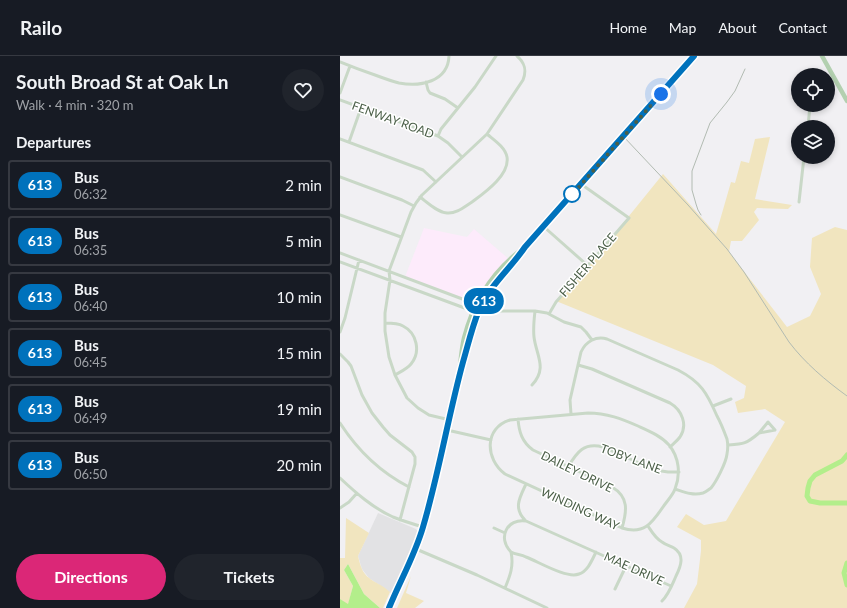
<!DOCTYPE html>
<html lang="en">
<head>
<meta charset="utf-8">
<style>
  body { margin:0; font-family:Lato,sans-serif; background:#20242c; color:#f1f3f6; height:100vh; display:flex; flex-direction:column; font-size:15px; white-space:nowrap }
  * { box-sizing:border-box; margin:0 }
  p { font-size:13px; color:#9ea1a6 }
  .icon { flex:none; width:22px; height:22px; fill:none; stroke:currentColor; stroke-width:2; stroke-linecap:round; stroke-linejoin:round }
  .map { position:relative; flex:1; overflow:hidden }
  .sheet { display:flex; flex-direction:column; background:#171b24; width:340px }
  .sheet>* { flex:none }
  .badge { padding:0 8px; border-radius:13px; font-size:14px; line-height:26px }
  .buttons { position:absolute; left:451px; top:12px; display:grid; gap:8px }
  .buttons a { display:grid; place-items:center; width:44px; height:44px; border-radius:50%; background:#171b24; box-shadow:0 2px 6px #0003; font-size:20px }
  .you { position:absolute; width:20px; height:20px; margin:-10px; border:3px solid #fff; border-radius:50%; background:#1a73e8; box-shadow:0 0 0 6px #1a73e833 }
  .map>.badge { position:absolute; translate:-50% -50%; box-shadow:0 0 0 2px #fff }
  h2 { padding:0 16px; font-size:15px; line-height:36px }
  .round { display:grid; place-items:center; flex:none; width:42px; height:42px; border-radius:21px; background:#20242c }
  .summary { display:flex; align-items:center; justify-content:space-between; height:68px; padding:0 16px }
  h1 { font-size:19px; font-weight:700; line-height:30px }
  .action { display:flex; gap:8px; margin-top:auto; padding:8px 16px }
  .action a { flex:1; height:46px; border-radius:24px; background:#db2777; color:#fff; font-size:16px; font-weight:700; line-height:46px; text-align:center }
  .action a+a { background:#20242c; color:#f1f3f6 }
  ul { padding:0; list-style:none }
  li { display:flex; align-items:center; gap:12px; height:50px; margin:0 8px 6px; padding:0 8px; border:2px solid #363941; border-radius:4px }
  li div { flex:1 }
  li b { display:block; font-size:15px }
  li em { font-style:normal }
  li .badge { min-width:44px; font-weight:700; text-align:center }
  header { display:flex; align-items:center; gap:24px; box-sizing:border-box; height:56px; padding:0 20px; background:#171b24; border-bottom:1px solid #363941 }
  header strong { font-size:19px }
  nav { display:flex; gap:22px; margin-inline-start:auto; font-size:14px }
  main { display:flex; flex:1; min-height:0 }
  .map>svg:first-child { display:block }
  .commercial { fill:#fdebfb }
  .education { fill:#e2e2e4 }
  .green { fill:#f1e5bf }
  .water { fill:#b3ee8b }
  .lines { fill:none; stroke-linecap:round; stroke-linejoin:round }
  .river { stroke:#b3ee8b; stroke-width:5 }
  .minor { stroke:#c9d8c7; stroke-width:3 }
  .primary { stroke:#b3d0b0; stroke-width:4.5 }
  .rail { stroke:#b2bbb2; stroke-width:1 }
  .line-casing { stroke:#fff; stroke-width:9 }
  .line { stroke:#0072bc; stroke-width:6 }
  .walk { stroke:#4b5f48; stroke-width:4; stroke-dasharray:0 7.2 }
  .stop-dot { fill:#fff; stroke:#0072bc; stroke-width:2 }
  .labels { text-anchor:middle; stroke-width:3; stroke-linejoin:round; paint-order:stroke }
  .street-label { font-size:12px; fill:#4b5f48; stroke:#fff }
</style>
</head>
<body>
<header>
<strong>Railo</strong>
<nav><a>Home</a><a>Map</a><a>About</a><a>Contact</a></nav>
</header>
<main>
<section class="sheet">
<div class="summary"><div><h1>South Broad St at Oak Ln</h1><p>Walk · 4 min · 320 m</p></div><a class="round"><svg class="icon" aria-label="heart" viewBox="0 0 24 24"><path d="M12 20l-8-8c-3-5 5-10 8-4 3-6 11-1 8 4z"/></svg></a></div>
<h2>Departures</h2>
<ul>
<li><span class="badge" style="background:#0072bc;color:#fff">613</span><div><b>Bus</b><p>06:32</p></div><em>2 min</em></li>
<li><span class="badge" style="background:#0072bc;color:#fff">613</span><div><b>Bus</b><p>06:35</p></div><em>5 min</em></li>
<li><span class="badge" style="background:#0072bc;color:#fff">613</span><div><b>Bus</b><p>06:40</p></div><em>10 min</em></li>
<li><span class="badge" style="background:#0072bc;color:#fff">613</span><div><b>Bus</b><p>06:45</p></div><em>15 min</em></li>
<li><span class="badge" style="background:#0072bc;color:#fff">613</span><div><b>Bus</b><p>06:49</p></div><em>19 min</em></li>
<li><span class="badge" style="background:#0072bc;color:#fff">613</span><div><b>Bus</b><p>06:50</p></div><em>20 min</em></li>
</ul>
<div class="action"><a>Directions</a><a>Tickets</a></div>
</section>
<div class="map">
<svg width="507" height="552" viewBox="0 0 507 552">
  <rect width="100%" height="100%" fill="#f1f0f3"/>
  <path class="commercial" d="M84 172 127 181 134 173 170 204 163 210 135 250 133 247 65 221Z"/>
  <path class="education" d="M38 457 76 473 78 476 67 504 51 537 29 522 22 513 18 500Z"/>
  <path class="green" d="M430 81 415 143 452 149 448 153 417 152 414 156 419 164 402 185H391L389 196 447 271 470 260 481 238 470 211 472 182 495 171 507 174V552H344L357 528 361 495V484L337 471 346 458 364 469 386 465 445 366 425 353 398 357 395 346 404 342 406 330 373 309 216 245 276 176 323 118 376 178 391 126 395 127 401 105 409 107 415 83Z
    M6 462 29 477 18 500C19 504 20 509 22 513 27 525 41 527 50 536L43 552H40L24 538 8 508 4 514 13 530 8 549 0 543V502H5Z
    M71 520 66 537 84 545 75 552H57Z"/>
  <path class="water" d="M8 508 24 538 40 552H0V543L8 548 13 530 4 514Z"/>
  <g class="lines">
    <path class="river" d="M507 399 502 405 475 419 470 425 468 432 467 440 470 445 480 447H507
      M507 507 504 517 507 529"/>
    <path class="minor" d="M0 6C12 11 23 15 35 19 43 22 51 25 59 27 80 31 108 26 109 0
      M86 26 88 34 90 37 105 43 118 52
      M0 37 10 10
      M0 44 98 80 108 87 122 101
      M468 71 470 49
      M98 80 101 73 135 31 156 0
      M0 83 83 114 96 126
      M9 86 21 52
      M0 121 62 144 74 150
      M80 141C88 147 97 156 107 157 116 158 124 151 132 146 144 137 170 119 167 101 165 91 154 84 147 78
      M459 146 464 101
      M0 159 61 181
      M203 170 247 209
      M0 197 133 247 135 250 139 253 159 255H195L207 257 224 266 241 271 246 276 252 284
      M0 206 130 254 135 250
      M209 258 216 246 289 162 241 128
      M45 267C51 267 58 267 63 270 77 277 81 296 71 308 67 313 60 316 55 319
      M0 276 5 262 19 204
      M0 298 8 306 11 310 22 339 32 357 43 371 50 379 72 396 75 401V408L60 464
      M238 309 252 313 330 347C342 354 348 369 340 381 337 385 333 388 330 391
      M192 329C208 312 196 299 194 281 193 272 194 264 195 255
      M373 350 391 343
      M248 357C267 357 282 363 298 370 309 375 321 380 329 389 339 401 341 418 335 433 333 439 327 445 323 451 312 467 304 479 282 472L165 418C145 403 144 372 170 364Z
      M231 358 230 344 241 296C246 285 256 280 267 283L338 314C361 326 367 337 377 360 381 367 384 375 387 383 388 388 388 393 387 398 386 407 376 426 371 432 368 434 366 436 363 437 353 440 344 436 335 433
      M178 363C179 376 182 386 193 394L272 431C289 441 287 455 282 472
      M110 364 89 359 78 352 67 342 55 319 49 301 45 275V257L50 224 49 215 71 156 76 147 82 139 147 78 183 24C187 14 185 7 177 0
      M428 366 435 374 419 377Z
      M0 367C18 395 40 416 69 431
      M107 374 151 384
      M388 389C404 388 406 388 419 377
      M228 411C237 396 244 386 263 391L315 414 328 416H339
      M0 422C16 437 33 452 53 461 63 465 73 468 83 471
      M0 452 9 446 17 437
      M185 464C173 452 180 441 186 428
      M308 470C312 476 315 482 322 486 326 489 330 490 334 492 345 499 341 510 336 520 332 529 329 538 322 545
      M154 472 165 477
      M76 493 137 519 207 552
      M171 496C176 499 181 498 186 501 199 506 227 523 239 518 248 515 252 504 256 496
      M165 532C170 520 174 510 171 496 157 482 167 462 186 465L331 530
      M275 533 286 510"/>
    <path class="primary" d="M482 0 507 45
      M120 310C121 301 122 291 124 282 133 247 152 216 181 194
      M49 552C60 525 75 499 83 471 99 416 109 359 124 303 129 287 132 270 139 254 149 230 171 212 185 191L354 0"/>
    <path class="rail" d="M283 80 348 149 387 193 404 216 449 286C465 307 485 324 507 340
      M361 159 358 154 356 148 352 134V115L370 67 387 46 395 35 405 13"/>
  </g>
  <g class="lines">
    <g class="line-casing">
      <path id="line" d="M49 552C60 525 75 499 83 471 99 417 108 361 123 306 128 289 132 271 139 254 149 230 171 212 185 191L354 0"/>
    </g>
    <use href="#line" class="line"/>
    <path class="walk" d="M232 138 231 140 321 38"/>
  </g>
  <circle class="stop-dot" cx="232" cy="138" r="8"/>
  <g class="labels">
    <g class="street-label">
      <text transform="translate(53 64) rotate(20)" y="4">FENWAY ROAD</text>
      <text transform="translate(248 209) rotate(-49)" y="4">FISHER PLACE</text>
      <text transform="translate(291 403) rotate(20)" y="4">TOBY LANE</text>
      <text transform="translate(237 416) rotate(26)" y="4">DAILEY DRIVE</text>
      <text transform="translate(240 453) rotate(25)" y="4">WINDING WAY</text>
      <text transform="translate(294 513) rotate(24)" y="4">MAE DRIVE</text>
    </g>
  </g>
</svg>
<div class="buttons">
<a><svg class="icon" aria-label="locate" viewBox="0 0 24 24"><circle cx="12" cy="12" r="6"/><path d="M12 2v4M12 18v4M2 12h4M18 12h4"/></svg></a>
<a><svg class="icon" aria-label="layers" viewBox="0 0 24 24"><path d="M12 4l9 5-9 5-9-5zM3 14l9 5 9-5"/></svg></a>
</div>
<div class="you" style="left:321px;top:38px"></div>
<b class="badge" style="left:144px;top:245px;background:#0072bc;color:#fff">613</b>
</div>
</main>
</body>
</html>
